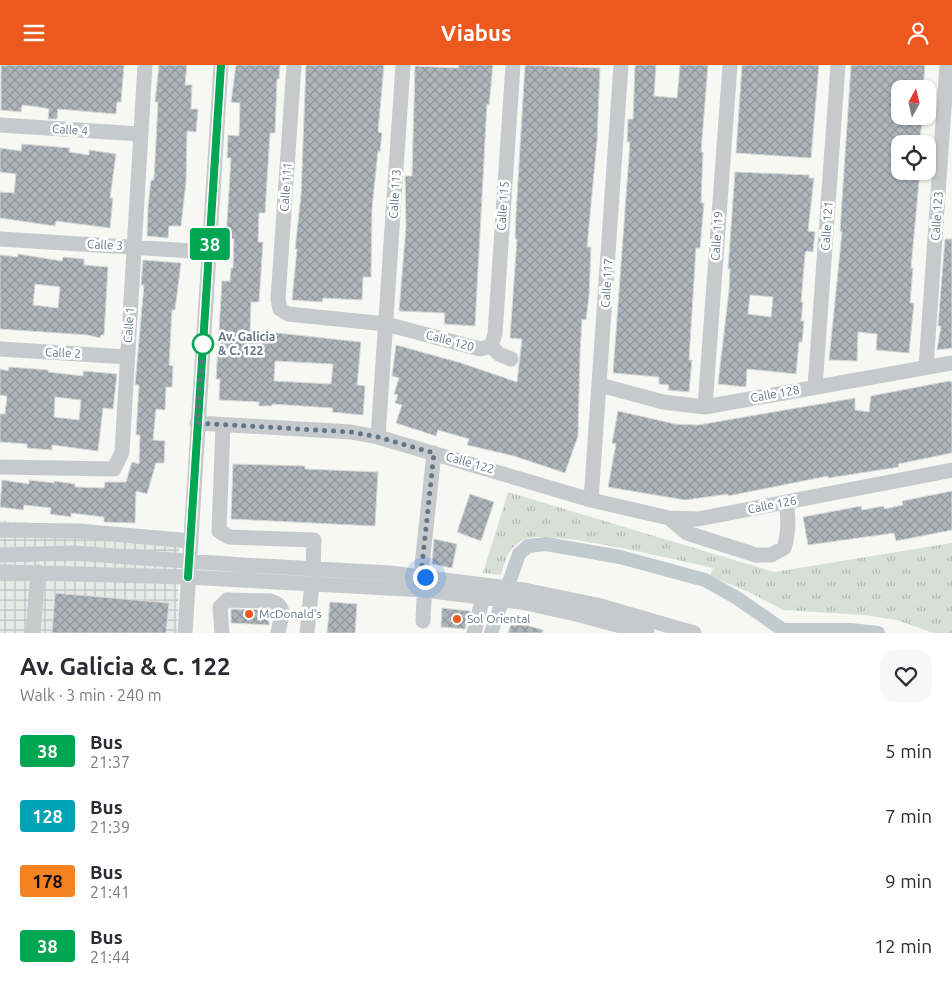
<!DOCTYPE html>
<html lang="en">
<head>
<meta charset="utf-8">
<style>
  body { margin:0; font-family:Ubuntu,sans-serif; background:#f7f7f7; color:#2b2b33; height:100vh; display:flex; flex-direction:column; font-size:19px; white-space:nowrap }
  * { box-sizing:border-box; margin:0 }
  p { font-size:16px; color:#7c7c81 }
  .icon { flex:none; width:28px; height:28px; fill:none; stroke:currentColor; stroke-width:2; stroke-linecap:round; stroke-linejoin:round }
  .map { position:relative; height:568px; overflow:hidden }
  .sheet { display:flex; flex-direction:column; background:#fff; flex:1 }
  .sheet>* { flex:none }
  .badge { padding:0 10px; border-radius:4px; font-size:18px; line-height:32px }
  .needle { width:32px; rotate:8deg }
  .controls { position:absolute; left:891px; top:15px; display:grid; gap:10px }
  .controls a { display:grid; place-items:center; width:45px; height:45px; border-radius:10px; background:#fff; box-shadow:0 1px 4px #0004; font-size:25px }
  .you { position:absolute; width:25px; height:25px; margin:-12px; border:4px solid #fff; border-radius:50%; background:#1a73e8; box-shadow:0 0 0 8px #1a73e833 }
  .map>.badge { position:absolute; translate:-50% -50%; box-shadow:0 0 0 2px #fff }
  .round { display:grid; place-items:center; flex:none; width:52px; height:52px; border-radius:15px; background:#f7f7f7 }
  .overview { display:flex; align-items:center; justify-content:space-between; height:85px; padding:0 20px }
  h1 { font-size:24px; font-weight:600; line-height:38px }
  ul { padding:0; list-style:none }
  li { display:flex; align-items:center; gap:15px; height:65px; padding:0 20px }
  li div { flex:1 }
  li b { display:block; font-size:19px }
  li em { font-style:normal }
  li .badge { min-width:55px; font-weight:700; text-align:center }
  header { display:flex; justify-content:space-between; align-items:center; height:65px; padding:0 20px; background:#ec581e; color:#fff; font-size:22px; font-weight:600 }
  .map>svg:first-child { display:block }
  .industrial { fill:url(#industrial-grid) }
  .grass { fill:url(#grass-tufts) }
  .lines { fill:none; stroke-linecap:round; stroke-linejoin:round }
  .canal { stroke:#c0cacf; stroke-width:14 }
  .building { fill:url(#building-cross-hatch); stroke:#d8d8d6; fill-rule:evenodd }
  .minor { stroke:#c6cacd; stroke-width:15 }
  .line-casing { stroke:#fff; stroke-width:11 }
  .line { stroke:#00a651; stroke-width:8 }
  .walk { stroke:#647586; stroke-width:5; stroke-dasharray:0 9 }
  .stop-dot { fill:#fff; stroke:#00a651; stroke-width:2.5 }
  .poi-dot { fill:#ec581e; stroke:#fff; stroke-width:2 }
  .labels { text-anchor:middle; stroke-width:5; stroke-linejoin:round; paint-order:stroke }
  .street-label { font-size:12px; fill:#647586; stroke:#fff }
  .stop-label { font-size:12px; font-weight:bold; fill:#647586; stroke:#fff; text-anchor:start }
  .poi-label { font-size:12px; fill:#647586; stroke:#fff; text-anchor:start }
</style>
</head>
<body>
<header><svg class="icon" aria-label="menu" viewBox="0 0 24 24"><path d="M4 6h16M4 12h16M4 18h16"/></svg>Viabus<svg class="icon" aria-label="person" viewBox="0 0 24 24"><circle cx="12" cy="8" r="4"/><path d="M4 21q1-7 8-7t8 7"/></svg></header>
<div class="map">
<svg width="952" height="568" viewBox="0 0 952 568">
  <defs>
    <pattern id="industrial-grid" width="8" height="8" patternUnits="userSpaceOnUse" patternTransform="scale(1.25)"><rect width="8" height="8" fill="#e7e9e7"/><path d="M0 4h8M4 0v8" fill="none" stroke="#bfc1c1"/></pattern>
    <pattern id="grass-tufts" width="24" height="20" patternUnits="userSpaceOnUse" patternTransform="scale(1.25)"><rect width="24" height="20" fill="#d8dfd4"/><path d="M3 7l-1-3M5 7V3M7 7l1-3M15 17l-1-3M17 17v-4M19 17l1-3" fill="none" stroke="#b3b9b2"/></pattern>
    <pattern id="building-cross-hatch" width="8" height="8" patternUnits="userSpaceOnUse" patternTransform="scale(1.25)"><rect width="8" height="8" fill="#adb5bb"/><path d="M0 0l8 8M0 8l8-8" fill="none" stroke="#90989e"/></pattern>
  </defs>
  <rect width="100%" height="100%" fill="#f7f7f3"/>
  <path class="industrial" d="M0 456 180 467 177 568H0Z"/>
  <path class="grass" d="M508 427 774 507 952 478V568H933L897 555 864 550 783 545 751 528 710 511 713 503C679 496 552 464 525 474 510 480 504 496 501 510L483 508Z"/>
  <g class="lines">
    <path class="canal" d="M491 568 519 489 528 481 546 479 620 492 705 515 737 533 783 565H850L878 568"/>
  </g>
  <path class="building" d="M1 0H124L121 37H117L116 49 58 44 57 54H48L49 44 39 42 22 40 21 47 1 45Z
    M159 0H187L185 20H192L191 44H198L196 67 187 66 186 117 181 161H169L168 173 147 171 148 141 151 115H154L158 37H155Z
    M236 0H280L279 14H277L275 68H270L265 148H259L258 177H263L259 237H251L250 265 361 277 357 320 365 321 363 350 332 347 333 343 272 339V341H259V337L219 335 220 314H216L222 216H230L231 203H233L234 174 226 173 231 93H227L228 70 239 71 240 38 231 37ZM275 296 333 299 331 319 274 316Z
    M306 0H384L378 67 382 68 380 87 378 86 372 143 371 212H363L362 235 323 233 322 237 292 235 297 184H295L301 130Z
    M459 0H493L489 40 487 39 475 261 444 259 445 248 399 246 406 162 405 111H412L415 1 458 3Z
    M525 0 600 3 597 76 587 182H591L589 231 586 255 582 254 580 288 578 371 565 408 514 391 467 380 469 374 438 365 436 371 396 358 402 340 395 338 398 330 394 329 399 313 392 311 396 280 461 298 517 317 522 274 510 273 517 174H515L516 149Z
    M635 0H656L654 31 677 33 680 0H708L701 87H703L701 138H704L700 183H696L689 295H692L689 327 668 325 669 320 659 319V312L613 308 630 77H627L628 54H633Z
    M742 0H819L811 93 736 88Z
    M851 0H925L923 24H900V51H918L917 56H923L918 79H900V106H920L911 203H913L910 238H914L909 288 876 285 877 269 858 267 857 296 829 295 842 167 840 166Z
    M22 79 70 83 69 87 89 90V85L116 89 110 133H113L110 163 56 156 55 161 0 153V127L14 128 16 109 0 107V83L21 86Z
    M735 107 809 110V113H814L808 166 815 167 813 187 806 186 805 190 801 237H803L801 256H804L802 277H799L796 309 747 304 746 322 718 319 729 225 730 204H728ZM750 230 773 232 771 252 748 249Z
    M945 174H952V283L937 285 941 261H938Z
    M18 189 62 196 63 192 84 194V200L108 202 104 270H101L100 273 88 270 0 264V190L18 192ZM35 219 60 222 58 243 33 240Z
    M143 195 181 198 175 245H172L169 300 173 301 172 322H166L165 345 156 344 153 375 165 376 164 398H156L147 429 136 426 135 458 104 457V452L71 448V452L50 449 51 443 24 440 23 445 0 442 2 415 29 419V415L54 418V416L75 419V422L104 423 105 417H126L132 397 139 399 140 370H136L139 320H135L144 220H141Z
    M9 302 48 305V307L83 311V306L117 309 113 344 103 343 98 386 52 380V385L27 383V379L0 377V349H5L7 331 0 330V304L8 306ZM55 332 81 335 79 355 54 352Z
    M949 316 952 317V388L898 399 899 402 828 413V411L728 431V429L685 435 608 422 616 379 612 378 618 346 675 359 698 360 855 333V345L869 347 871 331Z
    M233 399 305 401V404L378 407 375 461 231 454Z
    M952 426V465L896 476 894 468 808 480 803 452 861 441 862 445 884 441V444L903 440 902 436Z
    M470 429 494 437 481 476 457 467Z
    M434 474 457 479 452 503 432 499Z
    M55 528 169 538 166 568H52Z
    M330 537 357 539 355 568H327Z
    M442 543 470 546 465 564 441 562Z
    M231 544 269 545V560L231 558Z
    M512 556 543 565 542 568H508Z"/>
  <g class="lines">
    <path class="minor" d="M294 0 278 234 280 244 288 249 386 259 480 284 491 281 499 289 511 294
      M0 60 140 69
      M0 174 209 187
      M491 281 495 269 513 0
      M0 284 127 292
      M926 302 947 0
      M600 320 663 337 705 342 952 298
      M815 322 838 0
      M705 342 730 0
      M197 358 351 367 378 372 591 435 669 453 698 454 952 405
      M223 361 219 466 229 472 314 475 313 503
      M378 372 403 0
      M0 402 114 404 122 387 145 0
      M591 435 621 0
      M669 453 687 468 756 490H771L784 483C789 467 789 454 786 437
      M0 465 79 466 190 476
      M0 490 73 488 243 500 390 508 524 525 597 540 694 568
      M0 507 187 512 424 525 521 537 576 549 647 568
      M423 556 425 512 422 500 434 388
      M33 568 38 507
      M185 568 221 0
      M222 568 220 542 227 535 271 536C289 542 280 554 278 568
      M307 568 312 518
      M474 568 483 532"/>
  </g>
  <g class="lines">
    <g class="line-casing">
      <path id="line" d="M188 512 221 0"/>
    </g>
    <use href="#line" class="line"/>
    <path class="walk" d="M203 279 197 358 351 367 378 372 434 388 422 500 425 512"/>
  </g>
  <circle class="stop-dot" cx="203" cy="279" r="10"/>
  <g class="poi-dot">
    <circle cx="249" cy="549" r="5"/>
    <circle cx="457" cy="554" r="5"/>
  </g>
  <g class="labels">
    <g class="street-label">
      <text transform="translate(70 65) rotate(4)" y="4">Calle 4</text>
      <text transform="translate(286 122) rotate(-86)" y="4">Calle 111</text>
      <text transform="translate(395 129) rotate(-86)" y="4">Calle 113</text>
      <text transform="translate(503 141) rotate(-86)" y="4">Calle 115</text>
      <text transform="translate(937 151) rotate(-86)" y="4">Calle 123</text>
      <text transform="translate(827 161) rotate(-86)" y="4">Calle 121</text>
      <text transform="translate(717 171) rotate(-86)" y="4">Calle 119</text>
      <text transform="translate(105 180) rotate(3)" y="4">Calle 3</text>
      <text transform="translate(607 218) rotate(-86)" y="4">Calle 117</text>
      <text transform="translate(129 260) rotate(-86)" y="4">Calle 1</text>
      <text transform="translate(450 276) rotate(15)" y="4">Calle 120</text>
      <text transform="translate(63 288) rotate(3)" y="4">Calle 2</text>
      <text transform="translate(775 329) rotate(-10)" y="4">Calle 128</text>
      <text transform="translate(470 398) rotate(16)" y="4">Calle 122</text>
      <text transform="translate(772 440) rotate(-11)" y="4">Calle 126</text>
    </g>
    <g class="stop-label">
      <text x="218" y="276">Av. Galicia<tspan x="218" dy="14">&amp; C. 122</tspan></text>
    </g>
    <g class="poi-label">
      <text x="259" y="553">McDonald's</text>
      <text x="467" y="558">Sol Oriental</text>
    </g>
  </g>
</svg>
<div class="controls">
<a><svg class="needle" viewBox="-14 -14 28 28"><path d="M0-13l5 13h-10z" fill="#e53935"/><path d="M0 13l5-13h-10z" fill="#7c7c81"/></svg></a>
<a><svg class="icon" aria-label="locate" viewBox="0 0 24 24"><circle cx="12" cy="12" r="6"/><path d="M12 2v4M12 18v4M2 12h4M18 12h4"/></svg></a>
</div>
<div class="you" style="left:425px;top:512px"></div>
<b class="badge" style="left:210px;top:179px;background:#00a651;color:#fff">38</b>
</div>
<section class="sheet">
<div class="overview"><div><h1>Av. Galicia &amp; C. 122</h1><p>Walk · 3 min · 240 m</p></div><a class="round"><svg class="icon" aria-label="heart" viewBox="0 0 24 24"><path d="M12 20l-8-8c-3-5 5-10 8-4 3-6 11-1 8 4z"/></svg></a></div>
<ul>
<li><span class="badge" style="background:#00a651;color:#fff">38</span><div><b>Bus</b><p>21:37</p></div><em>5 min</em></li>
<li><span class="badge" style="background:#00a3b4;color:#fff">128</span><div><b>Bus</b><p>21:39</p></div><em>7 min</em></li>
<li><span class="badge" style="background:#f58220;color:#111">178</span><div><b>Bus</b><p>21:41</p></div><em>9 min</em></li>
<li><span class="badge" style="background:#00a651;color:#fff">38</span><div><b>Bus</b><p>21:44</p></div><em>12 min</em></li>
</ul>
</section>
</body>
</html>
